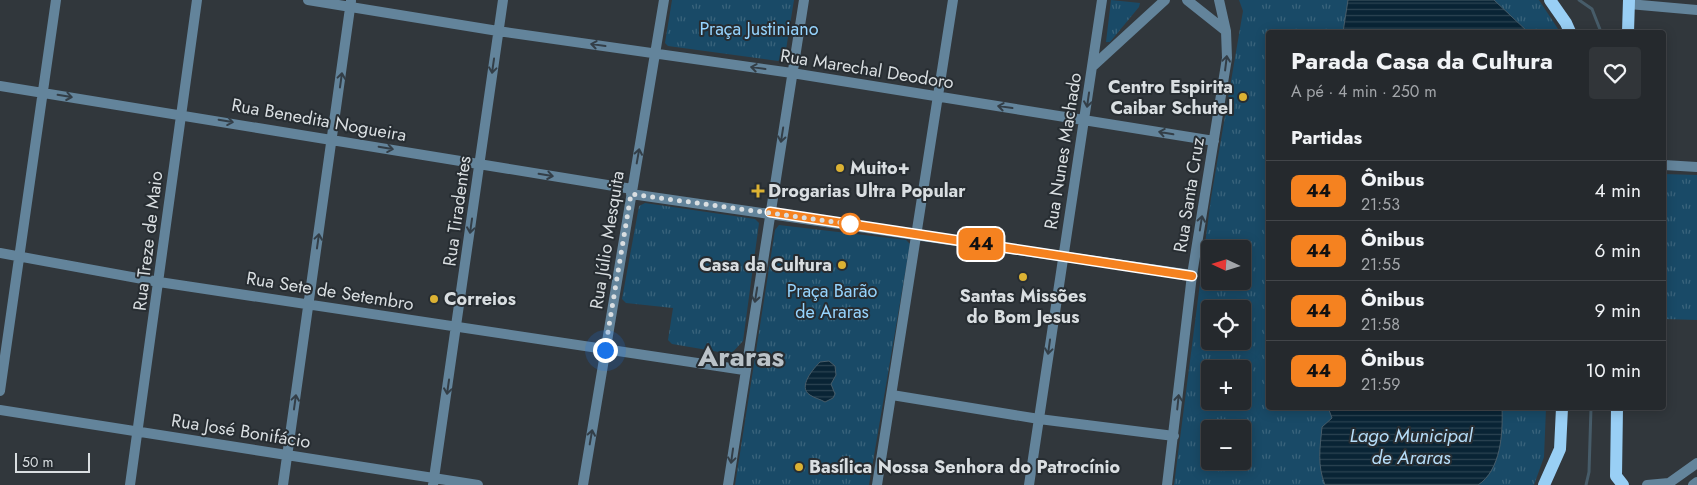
<!DOCTYPE html>
<html lang="pt">
<head>
<meta charset="utf-8">
<style>
  body { margin:0; font-family:Jost,sans-serif; background:#313539; color:#f1f3f6; height:100vh; display:flex; flex-direction:column; font-size:19px; white-space:nowrap }
  * { box-sizing:border-box; margin:0 }
  p { font-size:16px; color:#a3a6aa }
  .icon { flex:none; width:28px; height:28px; fill:none; stroke:currentColor; stroke-width:2; stroke-linecap:round; stroke-linejoin:round }
  .map { position:relative; flex:1; overflow:hidden }
  .details { position:absolute; left:1266px; top:30px; width:400px; height:380px; display:flex; flex-direction:column; background:#25292d; border-radius:5px; box-shadow:0 2px 12px #0003,0 0 0 1px #424549 }
  .details>* { flex:none }
  .badge { padding:0 10px; border-radius:8px; font-size:18px; line-height:32px }
  .needle { width:32px; rotate:274deg }
  .fabs { position:absolute; left:1201px; top:240px; display:grid; gap:10px }
  .fabs a { display:grid; place-items:center; width:50px; height:50px; border-radius:5px; background:#25292d; box-shadow:0 2px 12px #0003,0 0 0 1px #424549; font-size:25px }
  .scale { position:absolute; left:15px; bottom:12px; width:75px; box-sizing:border-box; padding-left:5px; border:2px solid #d9dee1; border-top:0; font-size:14px; line-height:18px; white-space:nowrap; color:#d9dee1; -webkit-text-stroke:4px #272d32; paint-order:stroke }
  .you { position:absolute; width:25px; height:25px; margin:-12px; border:4px solid #fff; border-radius:50%; background:#1a73e8; box-shadow:0 0 0 8px #1a73e833 }
  .map>.badge { position:absolute; translate:-50% -50%; box-shadow:0 0 0 2px #fff }
  h2 { padding:0 25px; font-size:19px; line-height:45px }
  .round { display:grid; place-items:center; flex:none; width:52px; height:52px; border-radius:5px; background:#313539 }
  .head { display:flex; align-items:center; justify-content:space-between; height:85px; padding:0 25px }
  h1 { font-size:24px; font-weight:700; line-height:38px }
  ul { padding:0; list-style:none }
  li { display:flex; align-items:center; gap:15px; height:60px; padding:0 25px; border-top:1px solid #424549 }
  li div { flex:1 }
  li b { display:block; font-size:19px }
  li em { font-style:normal }
  li .badge { min-width:55px; font-weight:700; text-align:center }
  .map>svg:first-child { display:block }
  .park { fill:url(#park-tufts); fill-rule:evenodd }
  .water { fill:url(#water-rules); stroke:#475c69 }
  .lines { fill:none; stroke-linecap:round; stroke-linejoin:round }
  .stream { stroke:#475c69; stroke-width:3 }
  .minor { stroke:#63849b; stroke-width:10 }
  .major { stroke:#99cff5; stroke-width:12 }
  .oneway { stroke:#333e47 }
  .line-casing { stroke:#fff; stroke-width:11 }
  .line { stroke:#f58220; stroke-width:8 }
  .walk { stroke:#d9dee1; stroke-width:5; stroke-dasharray:0 9 }
  .poi-dot { fill:#dcb233; stroke:#272d32; stroke-width:2 }
  .stop-dot { fill:#fff; stroke:#f58220; stroke-width:2.5 }
  .labels { text-anchor:middle; stroke-width:4; stroke-linejoin:round; paint-order:stroke }
  .park-label { font-size:18px; fill:#96d4fe; stroke:#272d32 }
  .street-label { font-size:18px; fill:#d9dee1; stroke:#272d32 }
  .poi-label { font-size:18px; font-weight:bold; fill:#d9dee1; stroke:#272d32; text-anchor:start }
  .water-label { font-size:19px; font-style:italic; fill:#b5ddf9; stroke:#272d32 }
  .town-label { font-size:28px; font-weight:bold; fill:#bac2c8; stroke:#272d32 }
</style>
</head>
<body>
<div class="map">
<svg width="1697" height="485" viewBox="0 0 1697 485">
  <defs>
    <pattern id="park-tufts" width="24" height="20" patternUnits="userSpaceOnUse" patternTransform="scale(1.25)"><rect width="24" height="20" fill="#194a67"/><path d="M3 7l-1-3M5 7V3M7 7l1-3M15 17l-1-3M17 17v-4M19 17l1-3" fill="none" stroke="#3a647c"/></pattern>
    <pattern id="water-rules" width="6" height="5" patternUnits="userSpaceOnUse" patternTransform="scale(1.25)"><rect width="6" height="5" fill="#092435"/><path d="M0 2.5h6" fill="none" stroke="#2c4352"/></pattern>
  </defs>
  <rect width="100%" height="100%" fill="#31373c"/>
  <path class="park" d="M672 0H794L785 56 778 61 668 46 665 43Z
    M1111 0 1140 3 1139 7 1110 42H1106Z
    M1239 0H1539L1560 32H1269V408H1546L1544 457 1534 485H1174L1211 198 1243 11ZM1210 249H1242V281H1210ZM1210 309H1242V341H1210ZM1210 369H1242V401H1210ZM1210 429H1242V461H1210Z
    M1664 174 1697 175V320L1664 319Z
    M645 203 755 219 759 223 743 341 731 354 672 344 668 340 673 308 626 303 622 299 639 206Z
    M779 225 906 240 910 244 869 485H735L775 230Z"/>
  <path class="water" d="M1348 0H1494L1528 32H1343Z
    M829 361 835 366 836 375 831 384 835 394 833 398 825 402C820 399 814 398 810 395 797 387 814 368 820 362Z
    M1333 408H1502C1503 433 1501 470 1478 485H1325C1317 465 1320 448 1322 427L1332 418 1329 410Z"/>
  <g class="lines">
    <path class="stream" d="M1579 0 1592 9 1601 32
      M1586 485 1589 472 1591 408"/>
    <path class="minor" d="M308 0 498 31 792 73 1214 141
      M1187 0 1226 31
      M1629 4 1697 10
      M1093 66 1165 0
      M0 86 632 189
      M1664 165 1697 167
      M631 194 1192 275
      M0 253 159 282 744 370
      M0 391 56 0
      M892 395 1039 419 1174 436
      M0 410 478 485
      M130 485 197 0
      M283 485 351 1
      M433 485 503 0
      M583 485 664 0
      M728 485 804 0
      M877 485 953 0
      M1029 485 1102 0
      M1167 485 1192 275 1227 58 1226 31 1219 0
      M1647 485 1669 483 1697 463
      M1693 485 1697 482"/>
    <path class="major" d="M1550 0 1566 23 1570 32
      M1628 32 1629 0
      M1617 408 1616 476 1623 485
      M1544 485 1560 449 1562 408"/>
  </g>
  <defs><path id="oneway-shaft" d="M-6 0H5M1.5-3L5.5 0L1.5 3" fill="none" stroke-width="1.6" stroke-linecap="round" stroke-linejoin="round" transform="scale(1.25)"/></defs>
  <g class="oneway">
    <use href="#oneway-shaft" transform="translate(598 45) rotate(-172)"/>
    <use href="#oneway-shaft" transform="translate(1226 63) rotate(-83)"/>
    <use href="#oneway-shaft" transform="translate(493 66) rotate(98)"/>
    <use href="#oneway-shaft" transform="translate(758 68) rotate(-172)"/>
    <use href="#oneway-shaft" transform="translate(341 80) rotate(-82)"/>
    <use href="#oneway-shaft" transform="translate(65 96) rotate(9)"/>
    <use href="#oneway-shaft" transform="translate(1088 100) rotate(98)"/>
    <use href="#oneway-shaft" transform="translate(1005 107) rotate(-172)"/>
    <use href="#oneway-shaft" transform="translate(226 121) rotate(10)"/>
    <use href="#oneway-shaft" transform="translate(1166 133) rotate(-170)"/>
    <use href="#oneway-shaft" transform="translate(782 135) rotate(99)"/>
    <use href="#oneway-shaft" transform="translate(386 148) rotate(10)"/>
    <use href="#oneway-shaft" transform="translate(638 156) rotate(-80)"/>
    <use href="#oneway-shaft" transform="translate(546 175) rotate(9)"/>
    <use href="#oneway-shaft" transform="translate(1201 223) rotate(-81)"/>
    <use href="#oneway-shaft" transform="translate(471 226) rotate(98)"/>
    <use href="#oneway-shaft" transform="translate(318 241) rotate(-82)"/>
    <use href="#oneway-shaft" transform="translate(756 295) rotate(99)"/>
    <use href="#oneway-shaft" transform="translate(1049 347) rotate(98)"/>
    <use href="#oneway-shaft" transform="translate(448 387) rotate(98)"/>
    <use href="#oneway-shaft" transform="translate(295 402) rotate(-82)"/>
    <use href="#oneway-shaft" transform="translate(1178 402) rotate(-84)"/>
    <use href="#oneway-shaft" transform="translate(591 437) rotate(-80)"/>
    <use href="#oneway-shaft" transform="translate(732 456) rotate(98)"/>
  </g>
  <g class="lines">
    <g class="line-casing">
      <path id="line" d="M770 212 1192 276"/>
    </g>
    <use href="#line" class="line"/>
    <path class="walk" d="M605 350 631 194 850 224"/>
  </g>
  <g class="poi-dot">
    <circle cx="1243" cy="97" r="5"/>
    <circle cx="840" cy="168" r="5"/>
    <path d="M755.5 183.5h5v5h5v5h-5v5h-5v-5h-5v-5h5z"/>
    <circle cx="842" cy="265" r="5"/>
    <circle cx="1023" cy="277" r="5"/>
    <circle cx="434" cy="299" r="5"/>
    <circle cx="799" cy="467" r="5"/>
  </g>
  <circle class="stop-dot" cx="850" cy="224" r="10"/>
  <g class="labels">
    <g class="park-label">
      <text x="759" y="35">Praça Justiniano</text>
      <text x="832" y="297">Praça Barão<tspan x="832" dy="21">de Araras</tspan></text>
    </g>
    <g class="street-label">
      <text transform="translate(867 69) rotate(9)" y="6">Rua Marechal Deodoro</text>
      <text transform="translate(319 120) rotate(10)" y="6">Rua Benedita Nogueira</text>
      <text transform="translate(1063 151) rotate(-81)" y="6">Rua Nunes Machado</text>
      <text transform="translate(1189 195) rotate(-81)" y="6">Rua Santa Cruz</text>
      <text transform="translate(457 211) rotate(-82)" y="6">Rua Tiradentes</text>
      <text transform="translate(607 240) rotate(-81)" y="6">Rua Júlio Mesquita</text>
      <text transform="translate(148 241) rotate(-83)" y="6">Rua Treze de Maio</text>
      <text transform="translate(330 291) rotate(9)" y="6">Rua Sete de Setembro</text>
      <text transform="translate(241 431) rotate(9)" y="6">Rua José Bonifácio</text>
    </g>
    <g class="poi-label">
      <text x="1233" y="93" text-anchor="end">Centro Espirita<tspan x="1233" dy="21">Caibar Schutel</tspan></text>
      <text x="850" y="174">Muito+</text>
      <text x="768" y="197">Drogarias Ultra Popular</text>
      <text x="832" y="271" text-anchor="end">Casa da Cultura</text>
      <text x="1023" y="302" text-anchor="middle">Santas Missões<tspan x="1023" dy="21">do Bom Jesus</tspan></text>
      <text x="444" y="305">Correios</text>
      <text x="809" y="473">Basílica Nossa Senhora do Patrocínio</text>
    </g>
    <g class="water-label">
      <text x="1411" y="442">Lago Municipal<tspan x="1411" dy="22">de Araras</tspan></text>
    </g>
    <g class="town-label">
      <text x="741" y="366">Araras</text>
    </g>
  </g>
</svg>
<div class="fabs">
<a><svg class="needle" viewBox="-14 -14 28 28"><path d="M0-13l5 13h-10z" fill="#e53935"/><path d="M0 13l5-13h-10z" fill="#a3a6aa"/></svg></a>
<a><svg class="icon" aria-label="locate" viewBox="0 0 24 24"><circle cx="12" cy="12" r="6"/><path d="M12 2v4M12 18v4M2 12h4M18 12h4"/></svg></a>
<a>+</a>
<a>−</a>
</div>
<div class="scale">50 m</div>
<div class="you" style="left:605px;top:350px"></div>
<b class="badge" style="left:981px;top:244px;background:#f58220;color:#111">44</b>
<section class="details">
<div class="head"><div><h1>Parada Casa da Cultura</h1><p>A pé · 4 min · 250 m</p></div><a class="round"><svg class="icon" aria-label="heart" viewBox="0 0 24 24"><path d="M12 20l-8-8c-3-5 5-10 8-4 3-6 11-1 8 4z"/></svg></a></div>
<h2>Partidas</h2>
<ul>
<li><span class="badge" style="background:#f58220;color:#111">44</span><div><b>Ônibus</b><p>21:53</p></div><em>4 min</em></li>
<li><span class="badge" style="background:#f58220;color:#111">44</span><div><b>Ônibus</b><p>21:55</p></div><em>6 min</em></li>
<li><span class="badge" style="background:#f58220;color:#111">44</span><div><b>Ônibus</b><p>21:58</p></div><em>9 min</em></li>
<li><span class="badge" style="background:#f58220;color:#111">44</span><div><b>Ônibus</b><p>21:59</p></div><em>10 min</em></li>
</ul>
</section>
</div>
</body>
</html>
